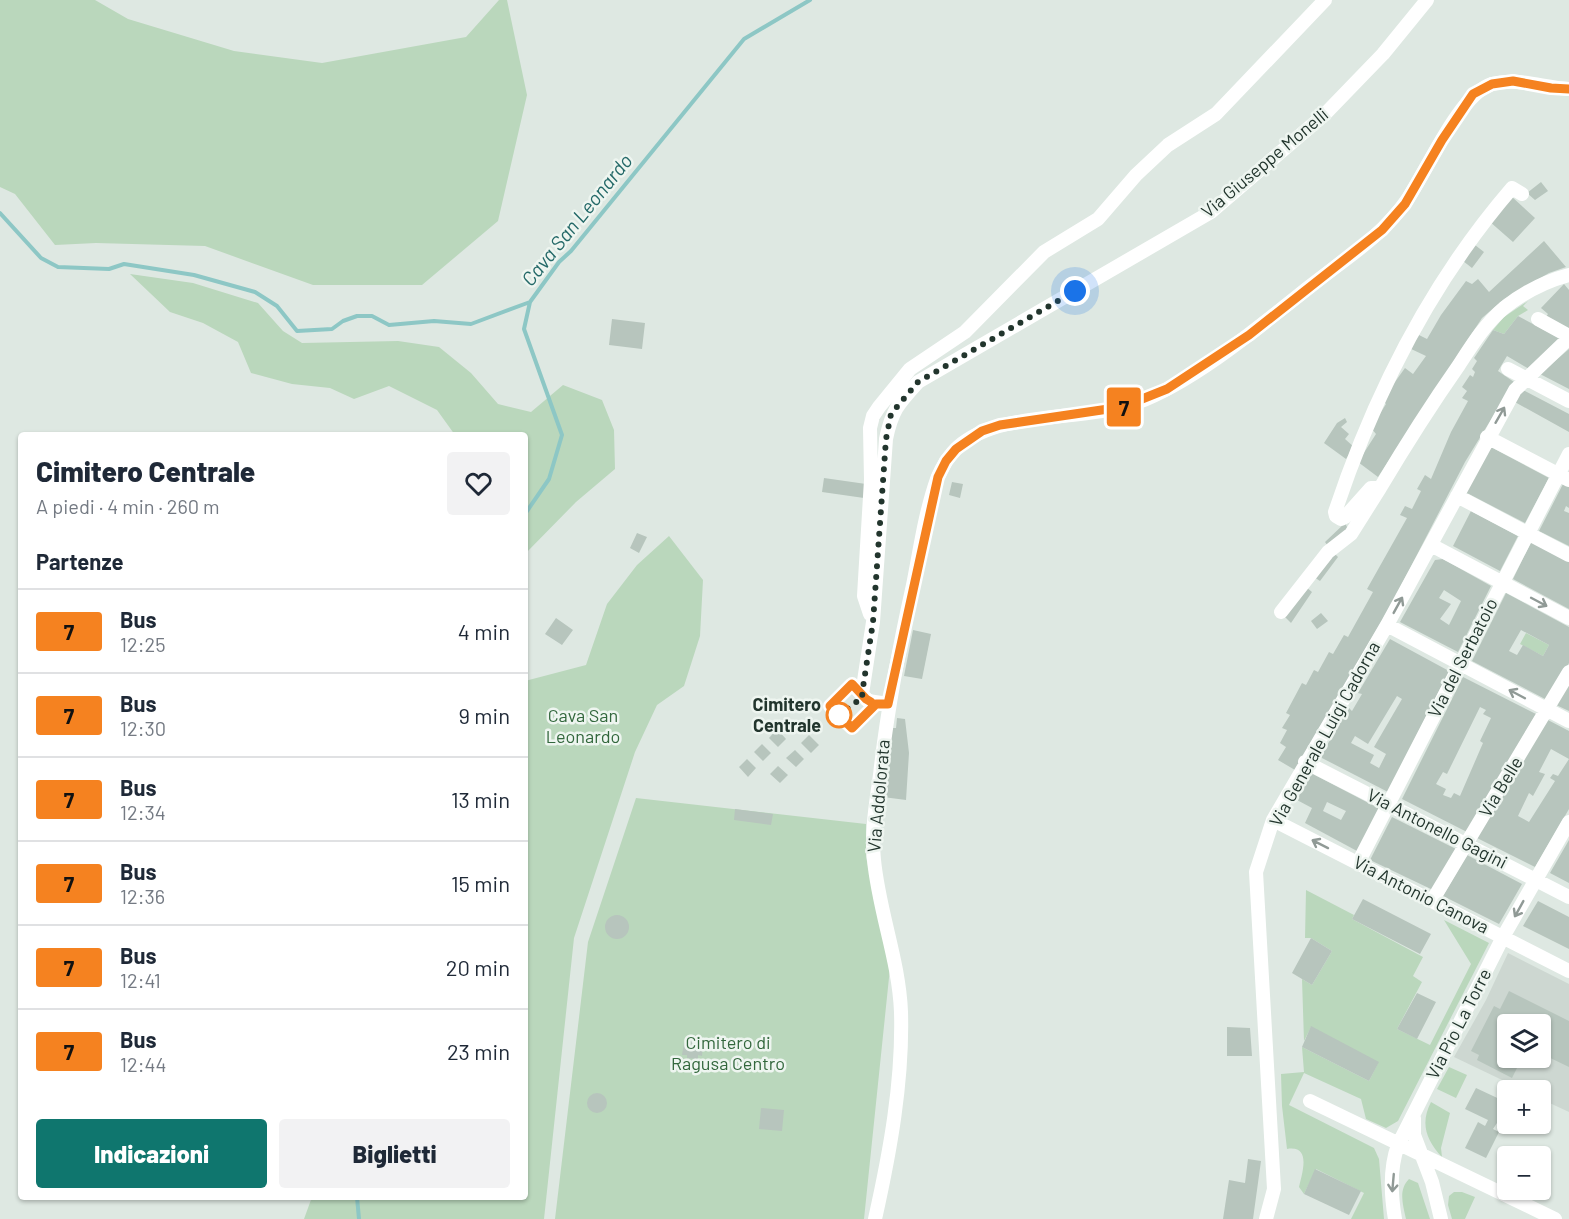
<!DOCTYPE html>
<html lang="it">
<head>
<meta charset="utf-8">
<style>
  body { margin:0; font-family:Barlow,sans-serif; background:#f2f2f3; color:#1f2937; height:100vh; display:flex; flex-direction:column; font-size:22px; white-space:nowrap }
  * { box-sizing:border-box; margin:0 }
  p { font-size:20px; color:#747a83 }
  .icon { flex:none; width:33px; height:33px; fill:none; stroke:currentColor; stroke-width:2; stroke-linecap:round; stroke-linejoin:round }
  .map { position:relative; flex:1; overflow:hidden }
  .side { position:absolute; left:18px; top:432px; width:510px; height:768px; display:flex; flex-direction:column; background:#fff; border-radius:6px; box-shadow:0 2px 4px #0004 }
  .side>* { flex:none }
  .badge { padding:0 12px; border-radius:4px; font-size:21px; line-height:39px }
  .controls { position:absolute; left:1497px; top:1014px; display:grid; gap:12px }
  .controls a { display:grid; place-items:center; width:54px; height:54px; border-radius:6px; background:#fff; box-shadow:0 2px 4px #0004; font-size:30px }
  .you { position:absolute; width:30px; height:30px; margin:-15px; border:4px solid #fff; border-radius:50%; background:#1a73e8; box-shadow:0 0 0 9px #1a73e833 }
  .map>.badge { position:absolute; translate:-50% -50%; box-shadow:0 0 0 3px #fff }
  h2 { padding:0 18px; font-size:22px; line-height:54px }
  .round { display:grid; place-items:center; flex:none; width:63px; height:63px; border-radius:6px; background:#f2f2f3 }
  .summary { display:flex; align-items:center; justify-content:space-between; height:102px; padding:0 18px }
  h1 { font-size:28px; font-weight:800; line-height:45px }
  .action { display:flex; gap:12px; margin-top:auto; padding:12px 18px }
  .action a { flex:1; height:69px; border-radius:6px; background:#0f766e; color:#fff; font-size:24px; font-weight:800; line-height:69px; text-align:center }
  .action a+a { background:#f2f2f3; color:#1f2937 }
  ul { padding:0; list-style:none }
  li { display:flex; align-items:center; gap:18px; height:84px; padding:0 18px; border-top:2px solid #e0e1e3 }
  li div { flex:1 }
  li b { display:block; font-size:22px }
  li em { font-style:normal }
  li .badge { min-width:66px; font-weight:700; text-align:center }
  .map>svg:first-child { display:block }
  .built { fill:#cdd7d1; fill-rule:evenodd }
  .green { fill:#bad7bc }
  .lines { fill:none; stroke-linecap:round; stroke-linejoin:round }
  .stream { stroke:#8dc7c5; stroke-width:4 }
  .building { fill:#b7c5bd; fill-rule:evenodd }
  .minor { stroke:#fff; stroke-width:14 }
  .oneway { stroke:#909a96 }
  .line-casing { stroke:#fff; stroke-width:14 }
  .line { stroke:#f58220; stroke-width:9 }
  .walk { stroke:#22352d; stroke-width:6; stroke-dasharray:0 10.8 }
  .stop-dot { fill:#fff; stroke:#f58220; stroke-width:3 }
  .labels { text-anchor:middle; stroke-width:5; stroke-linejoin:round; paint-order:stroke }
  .street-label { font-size:18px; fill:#22352d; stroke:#eef5f0 }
  .stop-label { font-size:18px; font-weight:bold; fill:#22352d; stroke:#eef5f0; text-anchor:end }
  .park-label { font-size:18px; fill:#32673c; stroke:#eef5f0 }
  .water-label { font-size:20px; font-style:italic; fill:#246968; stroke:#eef5f0 }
</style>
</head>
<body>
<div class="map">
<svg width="1569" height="1219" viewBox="0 0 1569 1219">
  <rect width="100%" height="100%" fill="#dee8e2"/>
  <path class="built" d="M1508 953 1569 984V1112L1541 1099 1540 1090H1523L1454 1057 1486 1000ZM1508 1024H1540V1058H1508Z"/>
  <path class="green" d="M0 0H95L128 19 234 51 322 63 466 37 499 0H507L527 95 498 221 422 285H313L205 246 96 243 55 245 15 194 0 187Z
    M130 274 193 283 258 303 283 331 302 343 398 341 439 347 471 373 498 404 531 412 563 385 602 400 614 430 615 469 576 502 525 554V435H455L437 410 389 386 354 399 330 388 292 384 251 373 238 342 203 323 170 312Z
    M1528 301 1523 306 1528 310 1518 316 1504 334 1493 330 1504 317Z
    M669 536 703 580 700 636 684 686 657 705 635 752 574 938 544 1219H304L312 1197H525V681L586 665 607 604 637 565Z
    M1526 633 1549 645 1543 656 1520 644Z
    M636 798 866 824V857L890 968 864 1219H555L588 942Z
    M1306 890 1354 915 1352 919 1423 957 1413 976 1422 982 1397 1029 1430 1045 1471 964 1444 920 1489 943 1398 1121 1386 1128 1366 1119 1361 1099 1304 1073 1289 1105 1374 1148 1379 1159 1384 1219H1351L1364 1193 1316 1169 1304 1194 1299 1187C1302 1173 1312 1145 1287 1149L1282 1106 1281 1074 1304 1072 1302 1047 1369 1081 1378 1063 1311 1027 1304 1041 1302 979 1312 985 1332 951 1311 938H1305Z
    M1449 1067 1467 1075 1456 1098 1437 1089Z
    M1431 1102 1450 1113 1441 1148 1442 1157C1426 1140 1420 1123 1431 1102Z
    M1409 1179 1418 1183 1430 1219H1406C1403 1205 1398 1190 1409 1179Z
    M1454 1192H1462L1475 1197 1465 1219H1452L1448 1205 1449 1196Z"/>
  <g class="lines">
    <path class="stream" d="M0 213 41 258 58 267 109 269 124 264 194 275 255 292 277 306 297 331 332 329 343 321 357 316H372L389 325 434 321 471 324 530 302
      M525 514 549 479 562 435 524 329 530 302 559 262 571 251 744 39 810 0
      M357 1197 359 1219"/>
  </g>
  <path class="building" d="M1541 182 1548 191 1535 200 1527 193Z
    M1511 196 1535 218 1513 242 1489 221Z
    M1544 241 1566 267 1549 273 1504 299 1482 318 1378 477 1358 462 1376 434 1371 428 1386 404 1382 400 1405 368 1413 374 1426 356 1409 348 1417 334 1427 339 1441 315 1466 281 1472 284 1478 279 1489 292Z
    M1475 245 1484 252 1472 268 1463 261Z
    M1564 284 1569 290V329L1546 317 1548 314 1541 308Z
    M1518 316 1561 339 1529 369 1507 356 1498 371 1514 382 1465 462 1392 603 1295 770 1278 760 1286 747 1280 743 1287 730 1282 728 1290 715 1286 713 1302 683 1306 685 1314 670 1318 672 1329 652 1333 654 1344 635 1348 637 1373 592 1367 589 1407 518 1400 515 1405 506 1412 509 1421 491 1417 489 1425 475 1431 479 1451 432 1468 401 1462 398 1467 391 1462 387 1470 375 1473 377 1475 372 1472 369 1477 361 1474 358 1493 330 1504 334Z
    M612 319 645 323 642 349 609 345Z
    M1569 349V389L1540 374Z
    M1523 390 1569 414V432L1513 401Z
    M1345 418 1347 422 1341 427 1349 434 1345 439 1354 447 1346 459 1324 443 1337 423Z
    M1489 446 1549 478 1525 523 1467 493 1466 487Z
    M824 478 866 484 864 498 822 492Z
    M952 482 963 484 960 498 949 495Z
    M1563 484 1569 487V508L1566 506 1564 511 1569 513V546L1539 531Z
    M1471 511 1518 536 1500 571 1453 546Z
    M1345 523 1349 531 1328 546 1325 542Z
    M637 533 647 537 639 553 630 548Z
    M1531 542 1569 562V609L1513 579Z
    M1334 553 1338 557 1320 581 1314 577Z
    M1443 559 1491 586 1458 652 1400 622 1435 560ZM1444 590 1461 601 1449 625 1440 619 1451 604 1439 598Z
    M1306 587 1312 592 1291 623 1283 615Z
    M1506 593 1569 627V663L1547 700 1472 661ZM1521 630 1549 645 1543 656 1523 645 1517 655 1509 651Z
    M1321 613 1328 621 1317 629 1311 621Z
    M556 618 573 630 562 645 545 634Z
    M913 630 931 634 922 679 904 676Z
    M1390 639 1449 671 1388 792 1320 757 1349 708 1352 711 1362 694 1358 693ZM1397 696 1402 699 1374 747 1386 754 1379 768 1370 763 1374 755 1351 743 1355 736 1368 744Z
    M1463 677 1536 714 1467 832 1402 799ZM1480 707 1486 710 1483 714 1491 718 1480 741 1483 743 1460 796 1454 793 1451 798 1443 795 1446 789 1436 784 1443 772 1447 774Z
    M1569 679V711L1554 704Z
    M897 718 905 719 909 753 906 800 883 797 890 728H896Z
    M1546 719 1569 731V809L1535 867 1477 838ZM1551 749 1569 759 1558 776 1553 774 1550 778 1555 781 1529 822 1518 816 1529 793 1533 796 1545 774 1539 772Z
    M777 729 786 739 778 747 769 738Z
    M809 735 819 745 811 753 801 743Z
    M762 744 771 753 763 761 754 752Z
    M795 750 804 759 796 767 786 758Z
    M747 759 756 768 748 777 739 767Z
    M778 766 788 775 780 783 770 774Z
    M1311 773 1380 809 1357 851 1305 823 1312 808 1297 800ZM1327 802 1346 811 1341 820 1323 811Z
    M735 809 773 814 771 825 734 820Z
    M1392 817 1456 849 1433 890 1370 860Z
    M1569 840V883L1550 873Z
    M1467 855 1522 884 1499 924 1443 896Z
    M1363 899 1431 934 1420 954 1352 919Z
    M1538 901 1569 917V949L1523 926Z
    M605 927a12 12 0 1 1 24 0a12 12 0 1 1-24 0Z
    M1311 938 1332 951 1312 985 1292 973Z
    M1509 991 1569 1021V1067L1540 1053V1024H1508V1058H1522L1512 1078 1477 1060 1479 1055 1471 1051 1494 1006 1500 1009Z
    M1417 993 1436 1002 1417 1039 1397 1029Z
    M1311 1026 1379 1062 1369 1081 1302 1047Z
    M1227 1027 1250 1028 1252 1056H1227Z
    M688 1039 700 1040V1044H703L702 1056 698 1055V1059L687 1058V1055H682L684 1043H688Z
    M1476 1088 1508 1103V1124H1526L1520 1134 1497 1123 1493 1129 1499 1132 1486 1158 1465 1148 1478 1122 1485 1126 1488 1120 1465 1109Z
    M587 1103a10 10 0 1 1 20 0a10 10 0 1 1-20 0Z
    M761 1108 784 1110 782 1131 759 1129Z
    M1248 1159 1261 1161 1253 1219H1223L1229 1180 1245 1183Z
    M1315 1169 1361 1191 1349 1215 1304 1194Z"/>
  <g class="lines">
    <path class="minor" d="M1522 194 1512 188C1431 282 1374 395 1335 512L1336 516 1341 519 1345 517 1371 488H1380C1405 446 1431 405 1459 365 1472 345 1485 324 1504 308 1523 293 1546 281 1569 275
      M1538 319 1569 336
      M1508 369 1569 401
      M1487 437 1569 480
      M1457 496 1569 555
      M1431 545 1569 618
      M1281 612 1328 552 1351 534 1380 488
      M870 614 864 596 871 480 870 428 873 416 879 407 910 369 965 332 1044 252 1098 219 1136 175 1168 145 1216 114 1325 0
      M1387 625 1569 721
      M888 704 868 701 862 694 873 622 886 439C892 410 898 404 918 382L1211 212 1325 114 1383 54 1427 0
      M1305 762 1569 897
      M1273 820 1569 971
      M1358 863 1569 454
      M1432 901 1569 672
      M1310 1101 1555 1219
      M1414 1118V1135L1432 1182 1441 1219
      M875 1219C890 1152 903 1081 901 1012 899 960 879 912 874 860 871 832 876 803 880 775 887 711 899 648 913 585 920 550 925 513 937 479 942 467 948 456 958 447 999 410 1082 422 1136 403 1194 382 1260 326 1309 287 1342 261 1383 236 1407 200 1427 171 1459 94 1492 84 1517 77 1544 88 1569 89
      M1266 1219 1274 1189 1256 872 1273 820 1387 625 1515 390 1569 338
      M1395 1219C1391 1196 1390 1167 1398 1145L1503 937 1569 822"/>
  </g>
  <defs><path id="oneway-shaft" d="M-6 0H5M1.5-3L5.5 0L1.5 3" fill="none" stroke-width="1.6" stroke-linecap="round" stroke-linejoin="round" transform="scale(1.5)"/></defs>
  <g class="oneway">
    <use href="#oneway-shaft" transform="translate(1500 415) rotate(-60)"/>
    <use href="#oneway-shaft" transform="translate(1539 602) rotate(28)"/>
    <use href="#oneway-shaft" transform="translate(1398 605) rotate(-61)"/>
    <use href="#oneway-shaft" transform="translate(1517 694) rotate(-152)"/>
    <use href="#oneway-shaft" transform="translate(1320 844) rotate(-153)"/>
    <use href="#oneway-shaft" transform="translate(1519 909) rotate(119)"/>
    <use href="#oneway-shaft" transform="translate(1393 1183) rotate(95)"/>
  </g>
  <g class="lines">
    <g class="line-casing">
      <path id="line" d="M871 702 866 699 852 684 830 706 852 728 876 704H888L938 477 946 461 956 449 982 431 1000 425 1122 407 1167 389 1249 335 1382 230 1405 204 1442 140 1473 94 1492 84 1513 81 1551 88 1569 89"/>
    </g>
    <use href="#line" class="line"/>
    <path class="walk" d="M839 715 863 697 862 694 873 622 886 439 891 414 918 382 1075 291"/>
  </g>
  <circle class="stop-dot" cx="839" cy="715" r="12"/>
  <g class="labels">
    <g class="street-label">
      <text transform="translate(1265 163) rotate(-40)" y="6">Via Giuseppe Monelli</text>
      <text transform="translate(1463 658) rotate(-63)" y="6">Via del Serbatoio</text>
      <text transform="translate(1325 734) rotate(-61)" y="6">Via Generale Luigi Cadorna</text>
      <text transform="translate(1501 787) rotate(-59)" y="6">Via Belle</text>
      <text transform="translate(879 796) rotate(-85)" y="6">Via Addolorata</text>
      <text transform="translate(1437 829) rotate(27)" y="6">Via Antonello Gagini</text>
      <text transform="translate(1421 895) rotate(27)" y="6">Via Antonio Canova</text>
      <text transform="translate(1459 1024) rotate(-63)" y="6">Via Pio La Torre</text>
    </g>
    <g class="stop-label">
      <text x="821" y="711">Cimitero<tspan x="821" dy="21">Centrale</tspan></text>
    </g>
    <g class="park-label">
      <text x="583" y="722">Cava San<tspan x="583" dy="21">Leonardo</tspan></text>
      <text x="728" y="1049">Cimitero di<tspan x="728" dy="21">Ragusa Centro</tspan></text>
    </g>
    <g class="water-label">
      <text transform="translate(577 220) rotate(-51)" y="7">Cava San Leonardo</text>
    </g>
  </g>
</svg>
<div class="controls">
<a><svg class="icon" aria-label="layers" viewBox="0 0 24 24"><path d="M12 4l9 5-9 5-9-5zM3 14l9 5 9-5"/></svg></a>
<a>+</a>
<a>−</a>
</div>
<div class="you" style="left:1075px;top:291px"></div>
<b class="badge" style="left:1124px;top:407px;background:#f58220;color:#111">7</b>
<section class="side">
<div class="summary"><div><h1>Cimitero Centrale</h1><p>A piedi · 4 min · 260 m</p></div><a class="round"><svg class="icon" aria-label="heart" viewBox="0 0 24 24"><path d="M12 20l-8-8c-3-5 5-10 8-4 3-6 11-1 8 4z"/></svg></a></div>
<h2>Partenze</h2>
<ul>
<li><span class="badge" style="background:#f58220;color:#111">7</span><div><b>Bus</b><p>12:25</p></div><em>4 min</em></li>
<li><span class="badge" style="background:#f58220;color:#111">7</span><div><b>Bus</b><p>12:30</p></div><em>9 min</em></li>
<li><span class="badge" style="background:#f58220;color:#111">7</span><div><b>Bus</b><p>12:34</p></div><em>13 min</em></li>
<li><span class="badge" style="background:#f58220;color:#111">7</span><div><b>Bus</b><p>12:36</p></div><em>15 min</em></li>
<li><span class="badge" style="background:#f58220;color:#111">7</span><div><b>Bus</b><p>12:41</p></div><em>20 min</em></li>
<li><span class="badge" style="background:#f58220;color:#111">7</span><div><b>Bus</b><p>12:44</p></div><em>23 min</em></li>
</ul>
<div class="action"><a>Indicazioni</a><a>Biglietti</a></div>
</section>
</div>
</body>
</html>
